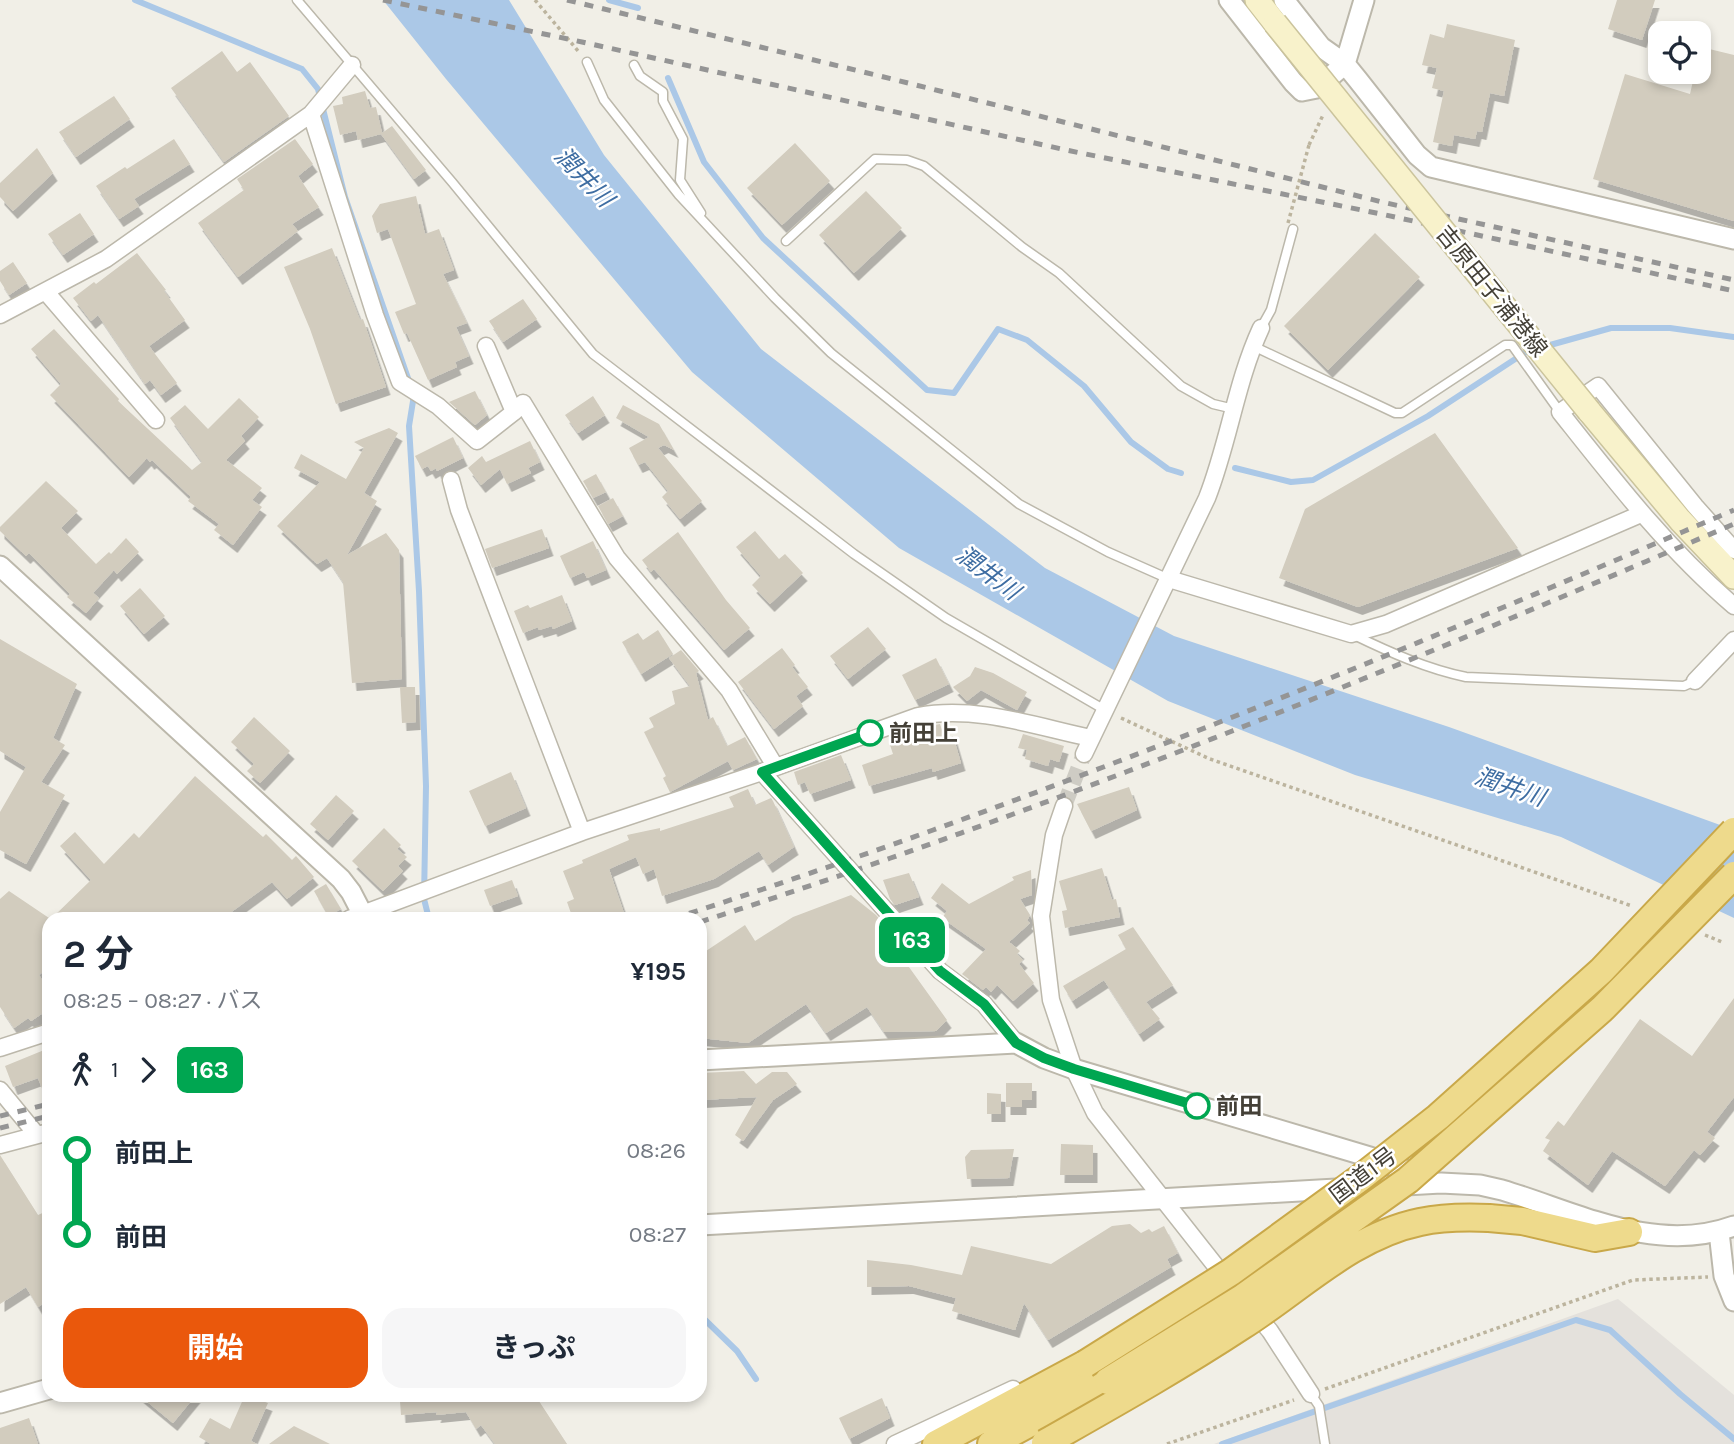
<!DOCTYPE html>
<html lang="ja">
<head>
<meta charset="utf-8">
<style>
  body { margin:0; font-family:Karla,"Noto Sans JP",sans-serif; background:#f6f6f7; color:#1f2937; height:100vh; display:flex; flex-direction:column; font-size:26px; white-space:nowrap }
  * { box-sizing:border-box; margin:0 }
  p { font-size:23px; color:#747a83 }
  .icon { flex:none; width:38px; height:38px; fill:none; stroke:currentColor; stroke-width:2; stroke-linecap:round; stroke-linejoin:round }
  .map { position:relative; flex:1; overflow:hidden }
  .sheet { position:absolute; left:42px; top:912px; width:665px; height:490px; display:flex; flex-direction:column; background:#fff; border-radius:21px; box-shadow:0 4px 10px #0003 }
  .sheet>* { flex:none }
  .badge { padding:0 14px; border-radius:10px; font-size:24px; line-height:46px }
  .tools { position:absolute; left:1648px; top:21px; display:grid; gap:14px }
  .tools a { display:grid; place-items:center; width:63px; height:63px; border-radius:14px; background:#fff; box-shadow:0 4px 10px #0003; font-size:35px }
  .map>.badge { position:absolute; translate:-50% -50%; box-shadow:0 0 0 4px #fff }
  .legs { display:flex; align-items:center; gap:10px; height:77px; padding:0 21px; font-size:23px }
  .legs p { margin-inline-start:auto }
  .overview { display:flex; align-items:center; justify-content:space-between; height:119px; padding:0 21px }
  h1 { font-size:38px; font-weight:700; line-height:52px }
  .cta { display:flex; gap:14px; margin-top:auto; padding:14px 21px }
  .cta a { flex:1; height:80px; border-radius:21px; background:#ea580c; color:#fff; font-size:28px; font-weight:700; line-height:80px; text-align:center }
  .cta a+a { background:#f6f6f7; color:#1f2937 }
  ul { padding:0 21px; list-style:none }
  li { display:flex; align-items:center; gap:24px; height:84px; font-size:26px }
  li i { display:grid; place-items:center; width:10px; height:100%; margin:0 9px; background:currentColor }
  li i::after { content:''; width:18px; height:18px; margin:-9px; border:5px solid; border-radius:50%; background:#fff }
  li p { margin-inline-start:auto }
  li:first-child i { background:linear-gradient(#0000 50%,currentColor 0) }
  li:last-child i { background:linear-gradient(currentColor 50%,#0000 0) }
  .map>svg:first-child { display:block }
  .industrial { fill:#e4e1dc }
  .water { fill:#abc8e7 }
  .lines { fill:none; stroke-linecap:round; stroke-linejoin:round }
  .stream { stroke:#abc8e7; stroke-width:6 }
  .building { fill:#d2ccbe; filter:url(#shadow) }
  .minor-tunnel { stroke:#ceccc4; stroke-width:16; stroke-dasharray:16 8; stroke-linecap:butt }
  .service-casing { stroke:#bcb8ab; stroke-width:11 }
  .minor-casing { stroke:#bcb8ab; stroke-width:19 }
  .tertiary-casing { stroke:#bcb8ab; stroke-width:23 }
  .secondary-casing { stroke:#cbc49c; stroke-width:26 }
  .trunk-casing { stroke:#c9a849; stroke-width:30 }
  .path { stroke:#bcb49e; stroke-width:3.5; stroke-dasharray:3.5 3.5; stroke-linecap:butt }
  .service { stroke:#fff; stroke-width:8 }
  .minor { stroke:#fff; stroke-width:16 }
  .tertiary { stroke:#fff; stroke-width:19 }
  .secondary { stroke:#f8f2cb; stroke-width:23 }
  .trunk { stroke:#eeda8c; stroke-width:26 }
  .rail { stroke:#959595; stroke-width:5; stroke-dasharray:9 9; stroke-linecap:butt }
  .secondary-bridge-casing { stroke:#cbc49c; stroke-width:26; stroke-linecap:butt }
  .trunk-bridge-casing { stroke:#c9a849; stroke-width:30; stroke-linecap:butt }
  .path-bridge { stroke:#bcb49e; stroke-width:3.5; stroke-dasharray:3.5 3.5; stroke-linecap:butt }
  .secondary-bridge { stroke:#f8f2cb; stroke-width:23 }
  .trunk-bridge { stroke:#eeda8c; stroke-width:26 }
  .line-1-casing { stroke:#fff; stroke-width:16 }
  .line-1 { stroke:#00a651; stroke-width:10 }
  .stop-1-dot { fill:#fff; stroke:#00a651; stroke-width:3.5 }
  .labels { text-anchor:middle; stroke-width:5; stroke-linejoin:round; paint-order:stroke }
  .street-label { font-size:23px; fill:#444037; stroke:#fff }
  .stop-label { font-size:23px; font-weight:bold; fill:#444037; stroke:#fff; text-anchor:start }
  .water-label { font-size:24px; font-style:italic; fill:#3e6da2; stroke:#fff }
</style>
</head>
<body>
<div class="map">
<svg width="1734" height="1444" viewBox="0 0 1734 1444">
  <defs>
    <filter id="shadow"><feDropShadow dx="4.5" dy="8" stdDeviation="0" flood-color="#0004"/></filter>
  </defs>
  <rect width="100%" height="100%" fill="#f1efe7"/>
  <path class="industrial" d="M1618 1299 1734 1395V1444H1214Z"/>
  <path class="water" d="M383 0H509L604 155 761 349 1045 568 1174 636 1449 727 1734 830V918L1561 837 1355 775 1168 701 899 548 692 372 446 79Z"/>
  <g class="lines">
    <path class="stream" d="M135 0 302 69 318 89 345 197 410 384
      M609 0 638 8
      M668 78 704 162 763 238 927 390 954 393 998 329 1027 340 1084 386 1131 442 1168 469 1181 473
      M1543 347 1611 328H1670L1734 337
      M414 395 409 426 419 591 426 786 424 899 429 919
      M1235 468 1291 482 1313 480 1428 416 1526 352 1533 350
      M700 1315 737 1351 756 1379
      M1222 1444 1576 1320 1610 1330 1680 1394 1734 1439"/>
  </g>
  <path class="building" d="M1617 0H1655L1642 40 1608 29Z
    M1447 24 1515 40 1504 96 1490 93 1482 132 1477 131 1475 139 1454 135 1452 146 1433 142 1444 91 1432 88 1437 68 1422 65 1430 34 1444 38Z
    M1701 47 1734 55V221L1593 179 1625 74 1690 94 1695 72H1699Z
    M222 51 237 72 250 62 289 116 224 162 171 88Z
    M365 91 370 108 376 107 382 133 392 126 426 170 414 179 381 134 358 140 356 131 340 135 333 106 343 104 342 97Z
    M114 96 130 119 76 157 59 132Z
    M174 139 190 164 134 199 139 206 119 219 96 186 125 167 127 169Z
    M295 139 313 164 298 176 319 207 292 224 298 231 238 277 198 223 244 190 237 179Z
    M795 143 830 181 782 225 747 188Z
    M37 148 53 173 13 211 0 197V183Z
    M866 191 902 228 854 273 819 235Z
    M416 196 425 234 439 229 454 270 443 274 467 323 456 327 469 356 455 362 457 367 428 380 407 333 404 334 395 312 416 304 388 229 377 233 372 216 380 204Z
    M80 213 94 234 63 255 48 234Z
    M1375 233 1420 277 1328 370 1284 326Z
    M332 248 360 320 363 319 386 387 336 404 310 329 284 267Z
    M137 253 166 290 164 291 185 320 149 346 177 383 161 395 150 380 145 384 98 315 91 321 73 298 94 282 96 284Z
    M13 262 27 283 9 295 0 281V271Z
    M523 299 537 319 503 342 489 321Z
    M54 329 119 399 118 401 192 470 202 462 170 418 185 405 208 429 239 398 259 417 241 436 245 441 226 460 262 488 252 500 262 507 233 545 214 530 219 524 188 501 191 497 152 460 150 462 147 458 129 477 50 395 61 384 31 349Z
    M475 391 487 415 475 425 449 402Z
    M593 396 605 415 578 433 565 415Z
    M623 405 659 424 674 450 664 445 658 448 702 501 680 519 662 497 668 491 645 462 638 465 629 448 649 437 616 418Z
    M389 428 398 433 364 493 377 501 347 555 386 533 399 550 402 679 352 683 343 582 327 558 317 564 277 526 320 482 294 468 301 454 346 479 364 448 354 442Z
    M1435 433 1518 548 1358 607 1279 578 1305 509Z
    M453 437 463 458 437 471 436 468 431 471 428 466 422 469 415 456Z
    M530 441 540 462 528 468 531 473 507 484 500 469 481 485 468 468 482 456 486 462Z
    M596 474 606 492 593 498 583 481Z
    M46 481 78 511 61 528 96 564 109 552 111 554 126 538 139 552 117 574 114 570 93 593 99 598 86 613 67 597 70 594 29 553 26 556 0 531V527Z
    M613 498 623 516 608 524 598 506Z
    M542 529 549 548 492 568 485 549Z
    M755 531 779 559 785 554 803 573 770 604 752 585 761 576 736 547Z
    M678 532 726 600 750 628 724 650 654 569 651 572 642 560Z
    M593 541 606 570 587 578 584 572 570 578 560 556Z
    M140 588 165 616 144 634 120 606Z
    M562 595 572 621 553 629 552 626 539 630 538 627 523 633 514 611 528 605 530 608Z
    M868 627 886 649 848 679 830 656Z
    M658 630 673 654 641 674 622 642 638 633 643 640Z
    M0 639 77 684 53 738 65 745 41 782 65 795 26 864 0 850V812L26 767 0 751Z
    M782 648 795 665 792 667 808 687 796 696 803 706 774 729 738 682Z
    M681 650 699 671 696 673 708 720 713 717 727 746 745 737 757 759 733 770 728 761 670 792 663 778 666 776 644 732 654 727 649 718 675 704 672 691 690 686 669 658Z
    M936 658 949 684 915 700 902 675Z
    M975 667 993 673 1027 692 1017 710 981 690 967 701 953 687 970 676Z
    M400 687H415L416 722 402 723Z
    M254 717 290 751 260 783 247 771 254 764 231 742Z
    M940 724 945 739 953 736 961 763 933 772 932 768 869 786 862 765 893 754 889 742 916 735 914 729Z
    M1023 734 1064 746 1059 762 1050 759 1048 766 1025 759 1027 750 1018 748Z
    M841 755 851 780 810 794 805 782 798 785 794 772Z
    M511 772 526 808 485 826 469 791Z
    M195 776 263 837 266 834 292 860 296 856 314 877 287 899 272 882 222 919H51L91 880 60 846 75 832 104 864 134 833 139 838Z
    M1129 787 1137 810 1091 831 1077 804Z
    M748 789 755 805 771 798 773 801 794 847 768 865 759 851 714 879 662 896 654 869 643 874 636 857 609 869 626 919H573L567 902 574 899 563 871 583 863 582 860 629 840 627 835 660 828V831L734 807 729 797Z
    M336 795 354 811 328 840 310 824Z
    M384 828 401 845 397 849 407 857 398 866 403 871 383 891 352 861Z
    M1102 868 1112 900 1116 899 1120 917 1065 928 1062 911 1067 910 1059 881Z
    M1031 870 1032 895 1020 899 1030 915 1027 921 1030 923 1009 942 1020 951 1017 954 1023 960 1019 964 1034 983 1013 1001 997 985 991 992 986 987 983 990 962 974 986 949 942 918 947 911 931 898 942 883 969 904 1014 880 1012 877Z
    M909 873 919 897 895 905 890 899 883 880Z
    M512 880 518 896 490 906 484 890Z
    M326 884 341 909 328 916 314 891Z
    M9 891 49 918V967L39 975 49 991V1009L31 1021 28 1018 14 1028 0 1007V899Z
    M851 895 876 915 889 930 895 939 891 942 947 1020 936 1031 884 1032 867 1007 826 1033 806 1004 748 1043 700 1038V955L745 925 755 941 793 917Z
    M1133 927 1173 985 1146 1002 1160 1019 1139 1034 1104 980 1072 1001 1063 986 1126 949 1118 935Z
    M1734 998V1097L1707 1132 1715 1138 1700 1155 1694 1150 1665 1186 1612 1151 1588 1185 1543 1151 1550 1140 1545 1138 1558 1121 1564 1126 1640 1019 1692 1056Z
    M49 1048V1104H48L38 1078 13 1087 5 1066Z
    M744 1071 756 1084 772 1072H787L797 1084 773 1100 743 1141 735 1135 757 1097 700 1100V1073Z
    M1006 1083H1032V1100H1022V1107H1006Z
    M987 1093 1001 1094V1114H987Z
    M1061 1144 1093 1145V1175H1060Z
    M1014 1149 1009 1178 967 1179 965 1157 971 1150Z
    M0 1155 38 1215 49 1210V1300L38 1307 26 1287 0 1304Z
    M1130 1224 1141 1233 1149 1229 1152 1232 1164 1226 1178 1253 1167 1259 1171 1267 1048 1340 1024 1303 1015 1330 952 1311 956 1298 909 1286 867 1287V1260L911 1265 962 1275 971 1246 1051 1264 1112 1226Z
    M139 1395H196L173 1423Z
    M245 1395 268 1403 251 1441 257 1444H211L199 1437 210 1418 230 1429Z
    M463 1395H535L567 1444H495L481 1425 476 1429 466 1412 436 1415 437 1412 401 1415 400 1401Z
    M882 1398 890 1418 849 1439 839 1418Z
    M29 1418 38 1444H0V1428Z
    M294 1426 330 1444H269Z"/>
  <g class="lines">
    <path class="minor-tunnel" d="M1064 806 1084 754"/>
    <g class="service-casing">
      <path id="service" d="M297 0 452 182 593 354 854 554 946 618 1105 710
        M587 62 604 100 679 195 775 298 831 353 1019 504 1108 552 1169 579
        M634 65 640 76 663 92V101L683 139 680 180 701 213
        M786 241 875 159 907 160 924 166 1022 247 1059 273 1181 386 1213 404 1234 409
        M1261 328 1271 310 1293 229
        M1253 346 1395 413H1402L1505 345H1512L1560 412
        M1354 635C1389 652 1427 669 1466 677L1684 686 1695 681
        M1311 1394 1319 1406 1325 1444"/>
    </g>
    <g class="minor-casing">
      <path id="minor" d="M311 114 375 315 400 382 438 406 477 441 514 412
        M46 292 156 420
        M0 315 106 259 311 114 352 65
        M486 346 514 412 523 403 617 558 729 690 775 766
        M451 480 459 510 582 832
        M1734 550 1695 506 1598 386 1560 412C1614 480 1667 549 1734 606
        M1169 579 1351 634 1386 624 1641 514
        M1695 681 1734 640
        M1084 754 1207 498C1229 442 1236 382 1261 328
        M762 772 940 971 984 1004 1016 1043
        M1064 806 1054 835 1041 916 1051 1000 1074 1069 1095 1113 1222 1274 1270 1331 1311 1394
        M349 919 582 832 762 772 918 716C976 705 1034 726 1091 738
        M0 1048 49 1032
        M0 1090 37 1135
        M0 1145 49 1132
        M895 1444 1013 1389"/>
    </g>
    <g class="tertiary-casing">
      <path id="tertiary" d="M1229 0 1293 82 1302 91 1317 88 1345 64 1364 0
        M1284 0 1321 47 1345 64 1358 80 1417 155 1431 167 1734 239
        M0 566 341 879 351 892 365 919
        M700 1060 1016 1043 1044 1058 1074 1069 1370 1157 1424 1177
        M700 1225 1441 1183 1480 1185 1502 1190C1576 1212 1655 1255 1734 1226
        M1719 1232 1724 1276 1734 1301
        M0 1403 49 1389"/>
    </g>
    <g class="secondary-casing">
      <path id="secondary" d="M1257 0 1275 23
        M1589 411 1680 520 1734 577"/>
    </g>
    <g class="trunk-casing">
      <path id="trunk" d="M1489 1218 1522 1221 1595 1238 1629 1232
        M936 1444 1085 1364
        M991 1444 1108 1381"/>
    </g>
    <path class="path" d="M535 0 579 52
      M1309 145 1323 115
      M1121 718 1210 759 1632 906
      M1705 935 1722 942
      M1325 1389 1633 1280 1708 1277
      M1167 1444 1294 1400"/>
    <use href="#service" class="service"/>
    <use href="#minor" class="minor"/>
    <use href="#tertiary" class="tertiary"/>
    <use href="#secondary" class="secondary"/>
    <use href="#trunk" class="trunk"/>
    <path class="rail" d="M383 0 582 42 1066 150 1381 214 1734 291
      M567 0 892 79 1382 202 1734 280
      M672 919C1033 803 1385 659 1734 510
      M700 922C1052 809 1395 669 1734 524
      M0 1116 49 1104
      M0 1128 49 1116"/>
    <g class="secondary-bridge-casing">
      <path id="secondary-bridge" d="M1275 23 1589 411"/>
    </g>
    <g class="trunk-bridge-casing">
      <path id="trunk-bridge" d="M1085 1364 1231 1272 1359 1179 1438 1117 1601 971 1734 831
        M1108 1381 1242 1298 1408 1180 1602 1009 1734 875
        M1045 1443C1112 1405 1178 1368 1242 1326 1299 1290 1352 1236 1420 1222 1443 1217 1466 1217 1489 1218"/>
    </g>
    <path class="path-bridge" d="M1288 223 1309 145"/>
    <use href="#secondary-bridge" class="secondary-bridge"/>
    <use href="#trunk-bridge" class="trunk-bridge"/>
  </g>
  <g class="lines">
    <g class="line-1-casing">
      <path id="line-1" d="M870 733 762 772 940 971 984 1004 1016 1043 1044 1058 1074 1069 1197 1106"/>
    </g>
    <use href="#line-1" class="line-1"/>
  </g>
  <g class="stop-1-dot">
    <circle cx="870" cy="733" r="12"/>
    <circle cx="1197" cy="1106" r="12"/>
  </g>
  <g class="labels">
    <g class="street-label">
      <text transform="translate(1492 291) rotate(51)" y="8">吉原田子浦港線</text>
      <text transform="translate(1363 1175) rotate(-37)" y="8">国道1号</text>
    </g>
    <g class="stop-label">
      <text x="889" y="741">前田上</text>
      <text x="1216" y="1114">前田</text>
    </g>
    <g class="water-label">
      <text transform="translate(584 177) rotate(46)" y="8">潤井川</text>
      <text transform="translate(988 573) rotate(37)" y="8">潤井川</text>
      <text transform="translate(1510 787) rotate(19)" y="8">潤井川</text>
    </g>
  </g>
</svg>
<div class="tools">
<a><svg class="icon" aria-label="locate" viewBox="0 0 24 24"><circle cx="12" cy="12" r="6"/><path d="M12 2v4M12 18v4M2 12h4M18 12h4"/></svg></a>
</div>
<b class="badge" style="left:912px;top:940px;background:#00a651;color:#fff">163</b>
<section class="sheet">
<div class="overview"><div><h1>2 分</h1><p>08:25 – 08:27 · バス</p></div><b>¥195</b></div>
<div class="legs"><svg class="icon" aria-label="walk" viewBox="0 0 24 24"><circle cx="13" cy="4" r="2"/><path d="M13 8l-2 6 4 7M11 14l-3 7M7 12l3-4h3l4 4"/></svg>1<svg class="icon" aria-label="forward" viewBox="0 0 24 24"><path d="M9 5l7 7-7 7"/></svg><b class="badge" style="background:#00a651;color:#fff">163</b></div>
<ul>
<li><i style="color:#00a651"></i><b>前田上</b><p>08:26</p></li>
<li><i style="color:#00a651"></i><b>前田</b><p>08:27</p></li>
</ul>
<div class="cta"><a>開始</a><a>きっぷ</a></div>
</section>
</div>
</body>
</html>
